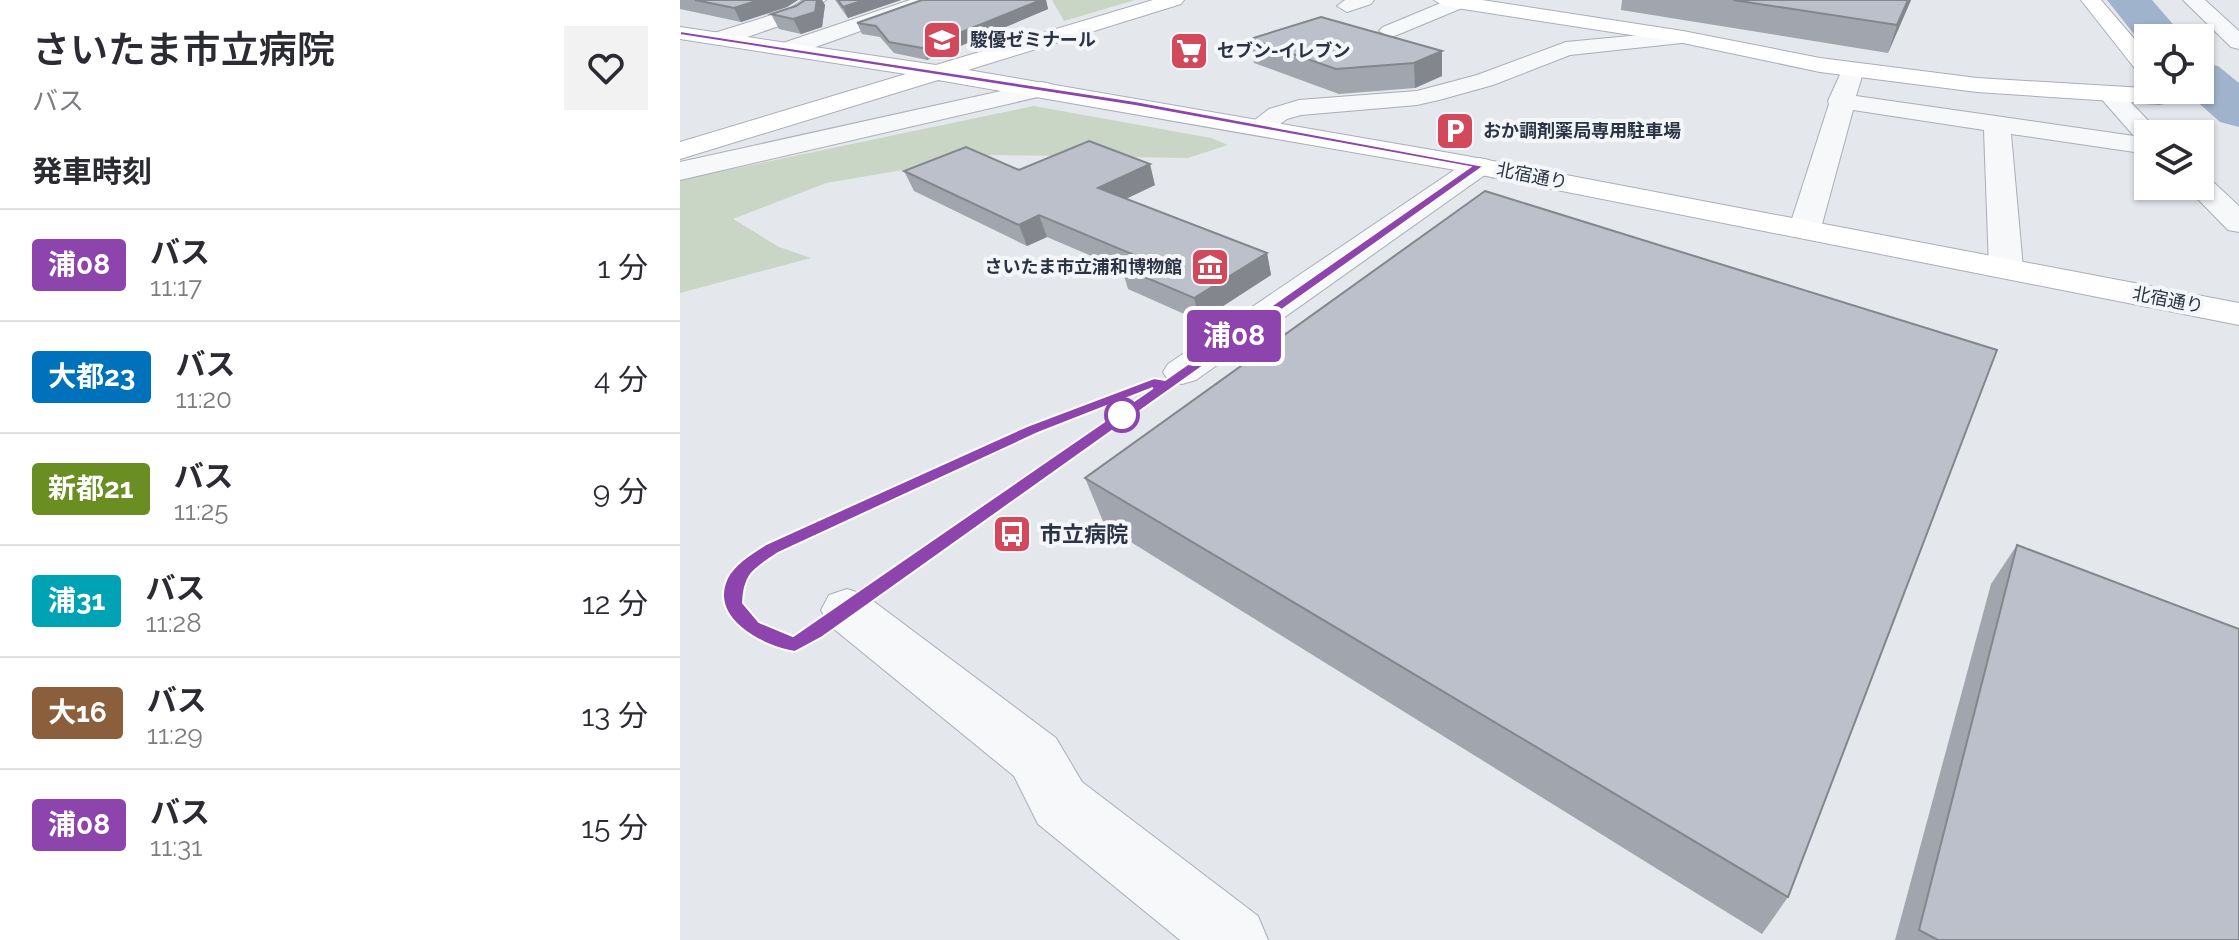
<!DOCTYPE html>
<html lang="ja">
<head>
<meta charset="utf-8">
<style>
  body { margin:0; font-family:Raleway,"Noto Sans JP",sans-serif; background:#f2f2f3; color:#2b2b33; height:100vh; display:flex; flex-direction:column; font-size:30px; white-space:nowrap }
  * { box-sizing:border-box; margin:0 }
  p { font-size:26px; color:#7c7c81 }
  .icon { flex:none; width:44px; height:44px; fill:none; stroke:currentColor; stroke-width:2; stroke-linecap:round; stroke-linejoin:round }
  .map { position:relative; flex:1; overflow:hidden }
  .side { display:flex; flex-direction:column; background:#fff; width:680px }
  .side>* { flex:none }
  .badge { padding:0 16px; border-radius:6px; font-size:28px; line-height:52px }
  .tools { position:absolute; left:1454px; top:24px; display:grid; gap:16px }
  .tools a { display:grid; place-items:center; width:80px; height:80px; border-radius:0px; background:#fff; box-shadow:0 2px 6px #0004; font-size:40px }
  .map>.badge { position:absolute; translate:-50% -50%; box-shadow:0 0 0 4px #fff }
  h2 { padding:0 32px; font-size:30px; line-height:72px }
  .round { display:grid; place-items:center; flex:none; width:84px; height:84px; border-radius:0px; background:#f2f2f3 }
  .overview { display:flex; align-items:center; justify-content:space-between; height:136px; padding:0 32px }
  h1 { font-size:38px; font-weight:600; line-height:60px }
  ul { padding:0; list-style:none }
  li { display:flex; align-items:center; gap:24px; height:112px; padding:0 32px; border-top:2px solid #e1e1e2 }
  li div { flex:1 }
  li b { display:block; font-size:30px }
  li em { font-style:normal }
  li .badge { min-width:88px; font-weight:700; text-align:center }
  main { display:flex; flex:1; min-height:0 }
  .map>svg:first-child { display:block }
  .green { fill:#c9d6c5 }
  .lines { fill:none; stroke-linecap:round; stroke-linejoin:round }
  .river { fill:#9fb4cc; fill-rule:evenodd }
  .street-casing { stroke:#a9aeb7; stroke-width:2 }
  .secondary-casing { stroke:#a9aeb7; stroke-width:2 }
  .street { fill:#f7f8fa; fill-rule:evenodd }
  .secondary { fill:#fff; fill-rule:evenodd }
  .wall { fill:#a1a5ae }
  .shaded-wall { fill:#83868d }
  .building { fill:#bbc0ca; stroke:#83868d; stroke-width:2 }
  .line { fill:#8e44ad; stroke:#fff; stroke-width:2; fill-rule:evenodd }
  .stop-dot { fill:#fff; stroke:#8e44ad; stroke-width:4 }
  .labels { text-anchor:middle; stroke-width:8; stroke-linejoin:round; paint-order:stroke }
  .far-poi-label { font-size:18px; font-weight:bold; fill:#2b3445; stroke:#f4f6f9; text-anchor:start }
  .far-street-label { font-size:18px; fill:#2b3445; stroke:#f4f6f9 }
  .poi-label { font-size:22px; font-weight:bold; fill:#2b3445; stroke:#f4f6f9; text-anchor:start }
</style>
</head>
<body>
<main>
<section class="side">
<div class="overview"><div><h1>さいたま市立病院</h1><p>バス</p></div><a class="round"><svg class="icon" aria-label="heart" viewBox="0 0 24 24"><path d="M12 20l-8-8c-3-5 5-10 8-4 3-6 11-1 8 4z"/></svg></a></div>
<h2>発車時刻</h2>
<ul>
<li><span class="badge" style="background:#8e44ad;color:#fff">浦08</span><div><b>バス</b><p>11:17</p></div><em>1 分</em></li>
<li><span class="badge" style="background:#0072bc;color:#fff">大都23</span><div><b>バス</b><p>11:20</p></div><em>4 分</em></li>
<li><span class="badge" style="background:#6b8e23;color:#fff">新都21</span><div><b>バス</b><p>11:25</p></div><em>9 分</em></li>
<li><span class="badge" style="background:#00a3b4;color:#fff">浦31</span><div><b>バス</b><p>11:28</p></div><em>12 分</em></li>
<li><span class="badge" style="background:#8b5e3c;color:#fff">大16</span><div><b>バス</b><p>11:29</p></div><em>13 分</em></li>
<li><span class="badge" style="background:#8e44ad;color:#fff">浦08</span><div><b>バス</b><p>11:31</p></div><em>15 分</em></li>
</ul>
</section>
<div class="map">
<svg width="1559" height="940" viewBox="0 0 1559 940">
  <rect width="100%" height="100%" fill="#e4e7ec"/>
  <path class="green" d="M372 0H455L384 21Z
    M354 106 531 138 548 145 508 158 312 155 146 183 53 219 99 247 131 258 0 293V180Z"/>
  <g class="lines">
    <path class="river" d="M1427 0H1472L1505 38H1468V49L1465 48Z
      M1520 62 1538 66 1559 83V127L1540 122 1504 90H1520Z"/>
    <g class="street-casing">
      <path id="street" d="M123 0H146L122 18 47 44 39 45 28 39 31 34 108 10Z
        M230 0H259L256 4 116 54H100L97 49 100 44Z
        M665 0H694L691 4 667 12 657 6Z
        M768 0 790 2 787 6 717 35 710 37 699 31 703 27Z
        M1503 0H1525L1559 31V49L1551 47Z
        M1003 31 1014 37 1011 42 890 55 813 85 759 100 737 105 621 115 607 119 589 132H571L567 126 589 109 619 100 737 91 797 75 886 42Z
        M1171 66 1179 68 1183 73 1176 96 1454 136 1417 94 1420 89H1438L1481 134H1468V154L1331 134 1343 268 1338 275 1326 278 1314 275 1309 268 1304 130 1173 110 1141 228 1136 235 1125 237 1114 235 1109 228 1149 104 1148 101 1163 68Z
        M362 82 371 84 374 89 371 94 0 180V162Z
        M799 158 809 160 813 166 809 172 516 380 502 384 488 380 483 372 488 364 789 160Z
        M1520 176 1530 179 1559 206V232L1548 230 1510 191 1506 186H1520Z
        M167 589 185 595 376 738 402 782 578 916 588 940H500L358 824 334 776 149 625 141 610 149 595Z"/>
    </g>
    <g class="secondary-casing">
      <path id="secondary" d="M473 0H504L501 4 288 70 781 155 1559 303V325L781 171 258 80 0 159V142L226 74 0 39V27L256 65Z
        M754 0H802L1003 31 1140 58 1297 78 1498 90 1500 96 1497 101 1479 104 1297 92 1140 72 1003 43 764 6Z
        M1401 0H1421L1468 55V77L1460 75Z"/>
    </g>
    <use href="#street" class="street"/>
    <use href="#secondary" class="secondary"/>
  </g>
  <path class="wall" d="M0 0H118L107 7 61 22 0 9Z
    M125 0H142L145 5 142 27 121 34 99 29 91 14 116 6Z
    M155 0H221L168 18Z
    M242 0H366L368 9 247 60 214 53 200 37 182 34 177 23Z
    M942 0H1231L1208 53 941 10Z
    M570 39 762 51V76L735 88 659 94 574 63Z
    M224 171 475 185 446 199 587 253 591 275 520 321 448 289 442 269 367 237 347 246 234 191Z
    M405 478 1108 897 1082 934 425 526Z
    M1337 545 1559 940H1215L1311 584Z"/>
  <path class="shaded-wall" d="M79 0H118L107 7 61 22 54 8Z
    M137 0H142L145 5 142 27 121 34 113 19Z
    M184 0H221L168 18 163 7Z
    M361 0H366L368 9 247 60 242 48Z
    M1228 0H1231L1208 53 1217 25Z
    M762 51V76L735 88 734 63Z
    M470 164 475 185 424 209 418 188Z
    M359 215 367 237 347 246 339 225Z
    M587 253 591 275 520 321 514 298Z"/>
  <path class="building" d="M15 0H79L54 8Z
    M125 0H137L135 12 113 19 91 14 116 6Z
    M158 0H184L163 7Z
    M242 0H361L242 48 209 42 196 26 177 23Z
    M1053 0H1228L1217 25Z
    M641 17 762 51 734 63 656 69 570 39Z
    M409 141 470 164 418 188 587 253 514 298 441 267 459 257 359 215 339 225 224 171 286 147 339 170Z
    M805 191 1317 350 1108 897 405 478Z
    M1337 545 1559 629V940H1258L1239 930Z"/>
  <path class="line" d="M0 31 455 101 804 166 141 638 115 652C83 647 28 619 47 578 55 563 72 553 86 544L347 426 474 378 485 380 790 167 455 106 0 35ZM473 388 113 636 79 622 63 603C64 573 74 570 98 553L358 433Z"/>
  <defs>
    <g id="school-square" transform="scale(2)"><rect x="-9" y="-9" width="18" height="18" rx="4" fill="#d1495b" stroke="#f4f6f9"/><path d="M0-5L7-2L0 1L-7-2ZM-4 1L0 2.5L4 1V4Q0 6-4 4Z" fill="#fff"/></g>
    <g id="supermarket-square" transform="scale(2)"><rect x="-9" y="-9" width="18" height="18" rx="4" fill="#d1495b" stroke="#f4f6f9"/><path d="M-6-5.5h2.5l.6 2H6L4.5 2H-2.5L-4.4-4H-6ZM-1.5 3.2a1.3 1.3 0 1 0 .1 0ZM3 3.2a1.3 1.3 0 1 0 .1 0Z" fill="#fff"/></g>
    <g id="parking-square" transform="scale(2)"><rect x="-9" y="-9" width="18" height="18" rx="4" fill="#d1495b" stroke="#f4f6f9"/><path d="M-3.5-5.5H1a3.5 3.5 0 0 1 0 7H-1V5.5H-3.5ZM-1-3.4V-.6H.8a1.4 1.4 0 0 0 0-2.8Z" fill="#fff"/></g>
    <g id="museum-square" transform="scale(2)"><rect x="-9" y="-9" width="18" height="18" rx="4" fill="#d1495b" stroke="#f4f6f9"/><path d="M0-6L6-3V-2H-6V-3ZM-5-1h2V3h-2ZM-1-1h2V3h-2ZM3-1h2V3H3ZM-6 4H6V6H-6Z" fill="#fff"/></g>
    <g id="bus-square" transform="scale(2)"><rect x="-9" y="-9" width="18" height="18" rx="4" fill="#d1495b" stroke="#f4f6f9"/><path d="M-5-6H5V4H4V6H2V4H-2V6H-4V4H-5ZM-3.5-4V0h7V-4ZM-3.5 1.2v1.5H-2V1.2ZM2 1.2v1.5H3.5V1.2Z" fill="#fff"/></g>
  </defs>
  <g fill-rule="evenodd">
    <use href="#school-square" x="262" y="40"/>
    <use href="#supermarket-square" x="509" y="51"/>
    <use href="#parking-square" x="775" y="131"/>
    <use href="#museum-square" x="530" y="267"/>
    <use href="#bus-square" x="332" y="534"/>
  </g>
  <circle class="stop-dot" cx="442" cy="415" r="16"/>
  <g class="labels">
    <g class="far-poi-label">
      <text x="290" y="46">駿優ゼミナール</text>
      <text x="537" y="57">セブン-イレブン</text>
      <text x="803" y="137">おか調剤薬局専用駐車場</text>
      <text x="502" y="273" text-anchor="end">さいたま市立浦和博物館</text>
    </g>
    <g class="far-street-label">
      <text transform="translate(852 176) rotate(11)" y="6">北宿通り</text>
      <text transform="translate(1488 300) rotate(11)" y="6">北宿通り</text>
    </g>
    <g class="poi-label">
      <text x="360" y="542">市立病院</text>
    </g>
  </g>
</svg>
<div class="tools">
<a><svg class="icon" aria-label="locate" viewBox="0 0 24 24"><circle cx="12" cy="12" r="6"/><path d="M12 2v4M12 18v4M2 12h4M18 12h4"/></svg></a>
<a><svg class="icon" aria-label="layers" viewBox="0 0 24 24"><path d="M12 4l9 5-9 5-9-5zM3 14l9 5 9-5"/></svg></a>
</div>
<b class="badge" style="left:554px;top:336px;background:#8e44ad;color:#fff">浦08</b>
</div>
</main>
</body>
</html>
